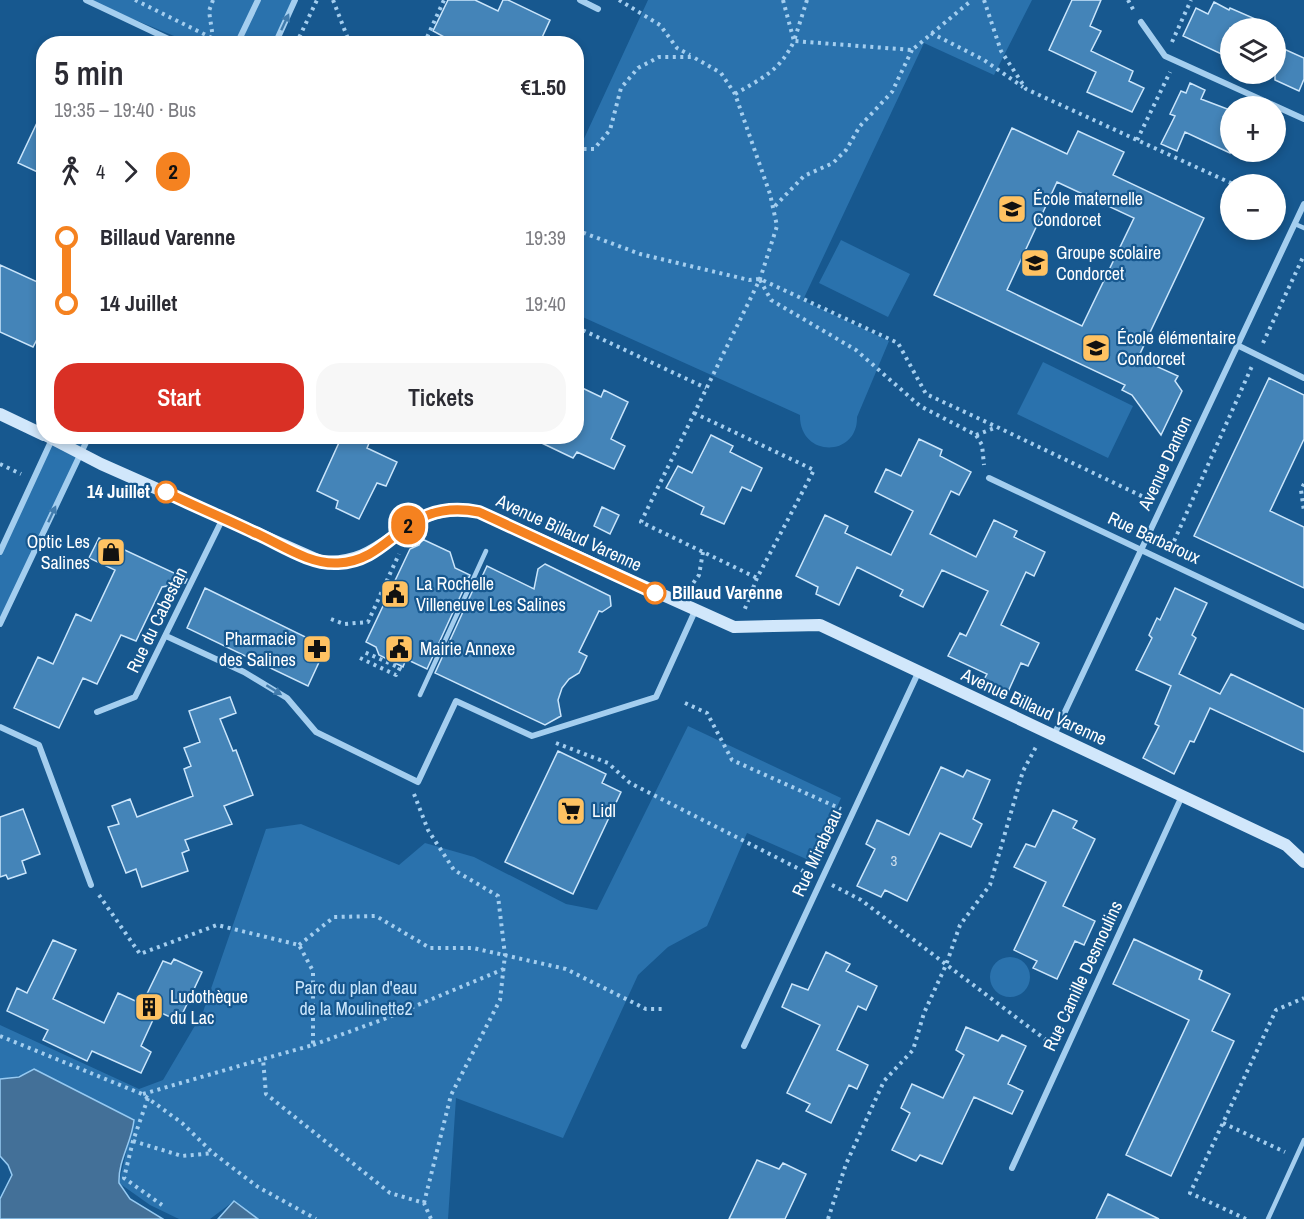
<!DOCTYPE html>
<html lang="en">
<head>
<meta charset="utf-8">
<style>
  body { margin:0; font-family:"Archivo Narrow",sans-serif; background:#f7f7f7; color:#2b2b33; height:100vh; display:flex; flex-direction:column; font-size:22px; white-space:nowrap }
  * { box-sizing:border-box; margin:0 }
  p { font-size:20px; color:#7c7c81 }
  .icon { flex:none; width:33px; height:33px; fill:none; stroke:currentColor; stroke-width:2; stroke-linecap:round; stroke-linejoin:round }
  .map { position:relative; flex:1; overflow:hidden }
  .sheet { position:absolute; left:36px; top:36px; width:548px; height:408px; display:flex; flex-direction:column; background:#fff; border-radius:24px; box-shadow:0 3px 9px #0003 }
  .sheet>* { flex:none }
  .badge { padding:0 12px; border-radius:20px; font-size:21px; line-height:39px }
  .controls { position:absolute; left:1220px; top:18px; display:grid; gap:12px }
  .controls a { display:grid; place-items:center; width:66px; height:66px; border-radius:50%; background:#fff; box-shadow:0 3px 9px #0003; font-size:30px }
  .map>.badge { position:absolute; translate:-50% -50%; box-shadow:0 0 0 3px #fff }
  .legs { display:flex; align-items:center; gap:9px; height:66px; padding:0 18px; font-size:20px }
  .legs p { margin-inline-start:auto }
  .overview { display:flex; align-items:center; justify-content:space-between; height:102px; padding:0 18px }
  h1 { font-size:33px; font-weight:600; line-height:45px }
  .action { display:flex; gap:12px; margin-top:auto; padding:12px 18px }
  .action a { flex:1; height:69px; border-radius:24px; background:#d93025; color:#fff; font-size:24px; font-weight:600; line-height:69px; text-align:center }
  .action a+a { background:#f7f7f7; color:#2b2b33 }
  ul { padding:0 18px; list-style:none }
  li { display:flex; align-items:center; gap:21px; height:66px; font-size:22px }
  li i { display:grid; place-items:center; width:9px; height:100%; margin:0 8px; background:currentColor }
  li i::after { content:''; width:15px; height:15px; margin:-8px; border:4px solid; border-radius:50%; background:#fff }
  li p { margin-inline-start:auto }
  li:first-child i { background:linear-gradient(#0000 50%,currentColor 0) }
  li:last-child i { background:linear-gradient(currentColor 50%,#0000 0) }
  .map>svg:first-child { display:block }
  .green { fill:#2a72ad }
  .water { fill:#437098; stroke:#96caf2; stroke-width:1.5 }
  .building { fill:#4484b8; stroke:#cae5fb; stroke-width:1.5; fill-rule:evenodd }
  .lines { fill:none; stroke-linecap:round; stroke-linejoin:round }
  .path { stroke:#a4ceef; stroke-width:4; stroke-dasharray:3 4.5; stroke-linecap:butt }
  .lane { stroke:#a4ceef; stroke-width:4.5 }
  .street { stroke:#a4ceef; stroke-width:6 }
  .secondary { stroke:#d1e7fb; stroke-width:12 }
  .oneway { fill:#417bac }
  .line-1-casing { stroke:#fff; stroke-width:14 }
  .line-1 { stroke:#f58220; stroke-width:9 }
  .stop-1-dot { fill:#fff; stroke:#f58220; stroke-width:3 }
  .labels { text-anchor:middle; stroke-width:4.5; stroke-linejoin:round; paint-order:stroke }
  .number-label { font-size:15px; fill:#d0e0ed }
  .poi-label { font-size:18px; fill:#fff; stroke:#17588f; text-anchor:start }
  .street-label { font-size:18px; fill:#fff; stroke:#17588f }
  .stop-label { font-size:18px; font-weight:bold; fill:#fff; stroke:#17588f; text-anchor:end }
  .park-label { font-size:18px; fill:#cae5fb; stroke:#17588f }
</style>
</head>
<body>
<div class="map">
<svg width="1304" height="1219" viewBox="0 0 1304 1219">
  <rect width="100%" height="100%" fill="#17588f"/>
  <path class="green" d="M87 0H295L275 44 191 43Z
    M648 0H1032L994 75 924 43 803 300 889 341 857 417C858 458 799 458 800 415L576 314V156Z
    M841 240 910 274 888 317 819 283Z
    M1043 362 1133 406 1108 458 1017 414Z
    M53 437H89L0 624V552Z
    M688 726 841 798 813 862 747 833 707 926 668 947 638 975 563 1138 456 1098 448 1219H258L234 1201 210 1219H179L150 1205 119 1183 134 1119 28 1074 0 1079V1025L139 1089 163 1080 203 1012 266 829 301 824 399 865 425 843 474 857 566 904 597 910Z
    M990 977a20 20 0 1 1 40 0a20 20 0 1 1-40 0Z"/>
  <path class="water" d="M34 1069 134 1120C132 1142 118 1160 119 1183L130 1199 163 1219H0V1199L12 1175 8 1165 0 1156V1079L19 1077Z
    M234 1201 258 1219H218Z"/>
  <path class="building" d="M448 0H475L498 11 503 0H508L550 20 539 44H457L433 31Z
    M1072 0H1101L1090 26 1101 31 1091 51 1133 71 1129 81 1144 88 1132 112 1087 92 1096 72 1049 50Z
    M1214 2 1229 10 1230 8 1276 28H1230V58L1183 36 1196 8 1208 14Z
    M1275 45 1304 58V79L1299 91 1275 80Z
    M1190 83 1205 90 1201 99 1230 110V153L1185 132 1177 151 1161 144 1175 116 1170 114 1181 91 1186 93Z
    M44 108V175L18 163Z
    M1012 128 1067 154 1078 131 1124 152 1113 175 1204 218 1138 358 1178 376 1175 381 1182 391 1161 435 1132 395 1122 390 1125 385 934 295ZM1057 182 1134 218 1082 326 1007 290Z
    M0 265 44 285V326L33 347 0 332Z
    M1269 378 1304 395V439L1270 511 1304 527V588L1194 536Z
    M576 385 601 397 604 390 628 402 611 439 625 446 614 469 577 452 573 458 527 436H576Z
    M711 435 733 446 730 452 762 468 751 491 742 487 724 524 701 514 704 507 666 488 678 466 692 473Z
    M342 436H372L367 448 397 462 386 486 377 483 359 519 336 508 338 501 317 491Z
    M919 439 942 450 940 456 971 472 959 495 951 491 930 534 976 557 994 520 1017 531 1014 537 1045 552 1034 576 1026 572 1001 625 1039 643 1028 666 1021 663 1007 694 982 683 987 674 948 656 960 633 966 636 988 591 942 570 923 607 900 596 903 590 857 567 839 605 816 594 818 587 796 576 825 515 848 526 845 533 891 555 913 511 875 492 886 469 901 476Z
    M602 507 619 515 610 534 594 526Z
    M99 538 187 579 185 583 162 587 136 641 121 635 97 684 83 678 59 728 14 708 38 657 53 664 76 614 91 621 115 570 89 558Z
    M422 539 450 552 455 568 470 575 427 669 406 659 403 667 379 655 376 647 366 642 410 549 419 545Z
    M545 564 610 596 611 606 602 612 599 611 579 652 587 656 579 673 569 679 562 688 558 700 561 716 545 725 435 673 478 579 480 581 487 566 534 589 538 569Z
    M205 588 326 647 308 686 187 628Z
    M1175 588 1207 603 1192 635 1196 638 1179 674 1220 694 1231 674 1304 709V752L1210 708 1194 742 1190 741 1174 774 1143 758 1159 726 1155 724 1171 686 1136 670 1152 638 1149 635 1157 618 1160 620Z
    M230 697 236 713 220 719 233 751 236 750 253 795 224 806 232 824 185 840 189 850 182 853 188 871 142 887 136 869 126 873 108 827 119 824 112 806 130 799 137 817 193 796 184 769 191 766 184 748 200 742 189 711Z
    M558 751 606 774 602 783 621 792 573 894 505 862Z
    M941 767 963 777 967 770 990 780 973 819 982 824 971 847 940 833 907 901 885 890 881 897 857 886 875 849 866 844 877 820 909 835Z
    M23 809 40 854 22 861 26 873 8 879 6 875 0 877V817Z
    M1053 810 1077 821 1073 828 1095 839 1063 906 1095 921 1084 945 1075 941 1057 979 1033 968 1037 961 1014 950 1046 882 1014 867 1026 844 1035 847Z
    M1134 939 1202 971 1199 979 1230 994 1212 1031 1234 1041 1171 1176 1126 1155 1189 1020 1113 984Z
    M53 940 76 950 53 999 104 1023 118 993 142 1004 163 961 171 964 174 959 202 972 179 1021 157 1011 141 1046 151 1052 141 1073 92 1051 87 1061 43 1040 48 1030 7 1011 17 988 27 993Z
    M826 952 850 964 846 971 877 986 866 1010 858 1006 837 1050 868 1065 857 1089 849 1085 831 1123 806 1111 810 1104 787 1093 820 1025 782 1007 792 984 808 990Z
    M966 1027 998 1041 1002 1035 1026 1046 1008 1084 1023 1091 1012 1114 974 1097 942 1164 920 1155 916 1161 892 1150 910 1113 901 1108 912 1084 943 1098 964 1055 956 1050Z
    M757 1160 779 1169 783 1163 806 1174 785 1219H729Z
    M1108 1194 1159 1219H1096Z"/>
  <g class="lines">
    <path class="path" d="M135 0 214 39 215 44
      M213 0 209 11 213 38
      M333 0 350 44
      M619 0 660 25 677 48 690 55
      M783 0 794 41 807 0
      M984 0 1001 51 1026 89 1233 184
      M1128 0 1134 11
      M931 33 984 60 1023 87
      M1172 42 1191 0
      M296 44 317 0
      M424 44 444 0
      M735 94C762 78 780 71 794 41L912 50 972 0
      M1137 140 1170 72
      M576 149H594L610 130 621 88 638 68 659 57H693L721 73 735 94 770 194 777 226 760 279 641 522 757 578
      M1275 204 1287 210
      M775 206 804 176 833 163 846 150 860 126 892 92 912 50
      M576 230 640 254 749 280 760 279 898 343 926 394 997 427
      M760 280 771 300 856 350 920 406 976 435 982 445 984 465
      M576 327 706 388
      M1263 343 1304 255
      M694 413 814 470 757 578 744 611
      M976 435 997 427 1150 500
      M0 464 21 474
      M1304 484 1301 490 1304 511
      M1171 548 1252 366
      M689 589 699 575 703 552
      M331 619 344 624 368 622 399 554
      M360 658 396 675 400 668 362 651
      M685 703 707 713 732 760 841 809
      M556 743 608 763 630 783 809 874
      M414 794 428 830 454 870 498 896 505 955 500 1000 451 1095 424 1203
      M832 885 861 900 1054 1046
      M99 895 140 954 217 925 299 945 313 971V1045L263 1059 266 1094 390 1193 424 1203 431 1219
      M299 945 334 917 376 916 430 948H473L566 969 646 1009H665
      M0 1036 142 1094 182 1123 213 1153 258 1187 316 1219
      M313 1045 384 1019 504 969
      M143 1094 263 1059
      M148 1098 133 1141 124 1178 162 1205
      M1223 1123 1285 1152
      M133 1141 182 1156 213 1153
      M828 1219 846 1164 884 1081 913 1050 924 1013 946 965 960 925 990 885 1023 771 1037 745
      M1246 1219 1190 1193 1276 1010 1304 998"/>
    <path class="lane" d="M1295 224 1304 228
      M420 695 486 551
      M1268 1219 1304 1140"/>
    <path class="street" d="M86 0 179 44
      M580 0 598 9
      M1141 22 1165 56 1304 119
      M237 44 258 0
      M275 44 295 0
      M1237 345 1304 378
      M989 478 1304 627
      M0 552 53 437
      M0 624 89 436
      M166 636 244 672 287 698 316 732 418 782 456 701 532 736 656 697 695 611
      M97 712 135 697 223 518
      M0 727 39 745 91 885
      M1054 735 1304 204
      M744 1046 918 673
      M1012 1168 1182 796"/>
    <path class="secondary" d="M0 414 44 435
      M47 436 101 464 320 561C391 569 401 497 479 512L734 627 820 625 1286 845 1304 862"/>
  </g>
  <defs><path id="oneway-solid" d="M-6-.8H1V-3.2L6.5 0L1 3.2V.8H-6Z" transform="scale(1.5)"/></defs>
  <g class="oneway">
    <use href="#oneway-solid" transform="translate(285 22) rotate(-65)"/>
    <use href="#oneway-solid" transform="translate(52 514) rotate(-65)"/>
    <use href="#oneway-solid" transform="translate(274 690) rotate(32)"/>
  </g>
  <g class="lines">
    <g class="line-1-casing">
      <path id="line-1" d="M166 492C194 506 224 518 253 532 279 543 309 565 338 563 394 561 403 497 479 512L655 593"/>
    </g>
    <use href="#line-1" class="line-1"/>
  </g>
  <defs>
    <g id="school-square" transform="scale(1.5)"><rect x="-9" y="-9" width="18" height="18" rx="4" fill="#ffc262" stroke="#17588f"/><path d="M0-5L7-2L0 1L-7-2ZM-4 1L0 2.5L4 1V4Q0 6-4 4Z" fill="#111"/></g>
    <g id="shop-square" transform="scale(1.5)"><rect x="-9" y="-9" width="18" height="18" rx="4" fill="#ffc262" stroke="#17588f"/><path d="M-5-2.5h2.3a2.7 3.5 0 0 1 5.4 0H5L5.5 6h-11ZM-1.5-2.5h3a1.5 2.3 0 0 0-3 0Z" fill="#111"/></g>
    <g id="civic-square" transform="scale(1.5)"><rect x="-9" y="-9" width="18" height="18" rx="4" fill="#ffc262" stroke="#17588f"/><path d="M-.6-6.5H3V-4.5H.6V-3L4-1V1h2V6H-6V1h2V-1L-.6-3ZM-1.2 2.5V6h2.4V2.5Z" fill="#111"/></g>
    <g id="pharmacy-square" transform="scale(1.5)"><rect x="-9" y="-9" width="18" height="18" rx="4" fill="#ffc262" stroke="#17588f"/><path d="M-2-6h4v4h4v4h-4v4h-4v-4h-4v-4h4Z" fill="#111"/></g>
    <g id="supermarket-square" transform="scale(1.5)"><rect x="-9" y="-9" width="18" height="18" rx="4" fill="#ffc262" stroke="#17588f"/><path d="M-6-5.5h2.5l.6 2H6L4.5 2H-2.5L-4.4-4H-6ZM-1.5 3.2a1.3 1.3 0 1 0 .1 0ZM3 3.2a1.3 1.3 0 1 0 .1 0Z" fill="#111"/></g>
    <g id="building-square" transform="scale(1.5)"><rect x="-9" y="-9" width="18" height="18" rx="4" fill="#ffc262" stroke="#17588f"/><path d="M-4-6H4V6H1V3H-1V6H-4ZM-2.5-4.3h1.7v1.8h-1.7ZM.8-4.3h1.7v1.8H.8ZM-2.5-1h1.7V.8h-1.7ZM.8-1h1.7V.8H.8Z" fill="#111"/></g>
  </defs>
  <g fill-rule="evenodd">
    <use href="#school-square" x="1012" y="209"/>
    <use href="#school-square" x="1035" y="263"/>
    <use href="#school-square" x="1096" y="348"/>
    <use href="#shop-square" x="111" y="552"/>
    <use href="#civic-square" x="395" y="594"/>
    <use href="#pharmacy-square" x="317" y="649"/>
    <use href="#civic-square" x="399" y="649"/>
    <use href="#supermarket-square" x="571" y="811"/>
    <use href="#building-square" x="149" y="1007"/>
  </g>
  <g class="stop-1-dot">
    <circle cx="166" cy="492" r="10"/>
    <circle cx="655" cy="593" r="10"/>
  </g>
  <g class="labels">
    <g class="number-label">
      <text x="894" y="866">3</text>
    </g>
    <g class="poi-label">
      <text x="1033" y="205">École maternelle<tspan x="1033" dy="21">Condorcet</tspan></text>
      <text x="1056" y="259">Groupe scolaire<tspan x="1056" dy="21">Condorcet</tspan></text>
      <text x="1117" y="344">École élémentaire<tspan x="1117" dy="21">Condorcet</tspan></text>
      <text x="90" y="548" text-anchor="end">Optic Les<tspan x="90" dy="21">Salines</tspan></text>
      <text x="416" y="590">La Rochelle<tspan x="416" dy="21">Villeneuve Les Salines</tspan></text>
      <text x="296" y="645" text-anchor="end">Pharmacie<tspan x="296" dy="21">des Salines</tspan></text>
      <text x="420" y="655">Mairie Annexe</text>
      <text x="592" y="817">Lidl</text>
      <text x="170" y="1003">Ludothèque<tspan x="170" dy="21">du Lac</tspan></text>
    </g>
    <g class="street-label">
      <text transform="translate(1165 463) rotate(-65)" y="6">Avenue Danton</text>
      <text transform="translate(569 533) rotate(25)" y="6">Avenue Billaud Varenne</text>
      <text transform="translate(1154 538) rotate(25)" y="6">Rue Barbaroux</text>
      <text transform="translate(157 620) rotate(-64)" y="6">Rue du Cabestan</text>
      <text transform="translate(1034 707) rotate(25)" y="6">Avenue Billaud Varenne</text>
      <text transform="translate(817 853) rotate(-65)" y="6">Rue Mirabeau</text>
      <text transform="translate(1083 976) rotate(-65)" y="6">Rue Camille Desmoulins</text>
    </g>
    <g class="stop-label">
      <text x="150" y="498">14 Juillet</text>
      <text x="672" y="599" text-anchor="start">Billaud Varenne</text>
    </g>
    <g class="park-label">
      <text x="356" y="994">Parc du plan d'eau<tspan x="356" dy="21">de la Moulinette2</tspan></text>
    </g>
  </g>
</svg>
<div class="controls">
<a><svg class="icon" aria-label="layers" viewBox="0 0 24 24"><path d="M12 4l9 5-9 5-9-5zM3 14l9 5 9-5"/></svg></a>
<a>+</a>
<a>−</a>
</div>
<b class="badge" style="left:408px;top:525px;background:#f58220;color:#111">2</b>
<section class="sheet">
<div class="overview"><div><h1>5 min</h1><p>19:35 – 19:40 · Bus</p></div><b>€1.50</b></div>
<div class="legs"><svg class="icon" aria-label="walk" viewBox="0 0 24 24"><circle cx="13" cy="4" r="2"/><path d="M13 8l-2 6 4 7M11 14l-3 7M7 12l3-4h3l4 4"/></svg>4<svg class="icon" aria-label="forward" viewBox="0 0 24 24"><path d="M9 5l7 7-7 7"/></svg><b class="badge" style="background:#f58220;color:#111">2</b></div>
<ul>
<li><i style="color:#f58220"></i><b>Billaud Varenne</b><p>19:39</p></li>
<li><i style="color:#f58220"></i><b>14 Juillet</b><p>19:40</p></li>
</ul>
<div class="action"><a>Start</a><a>Tickets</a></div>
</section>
</div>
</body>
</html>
